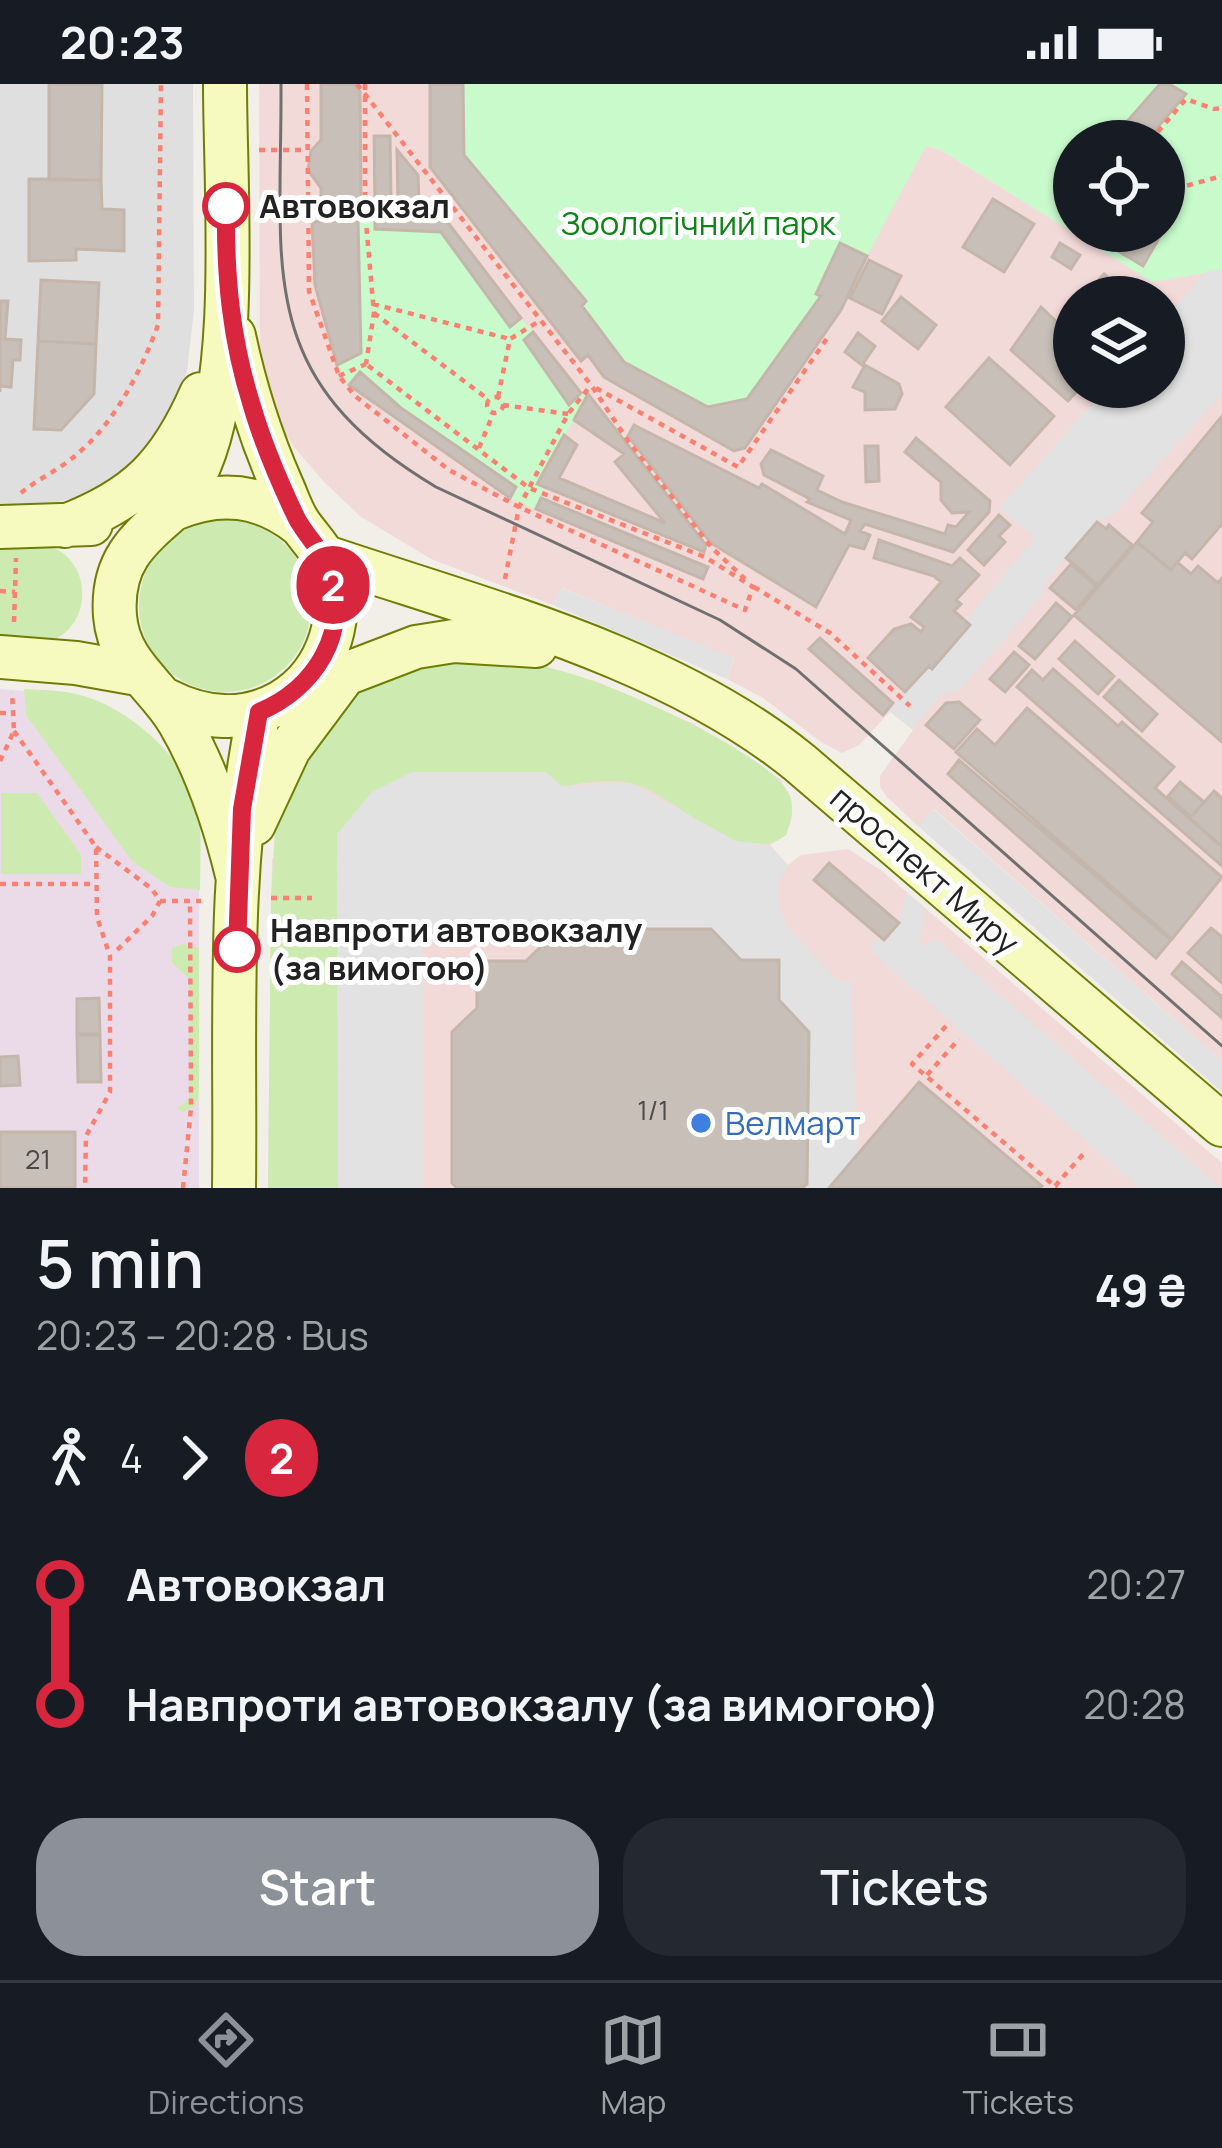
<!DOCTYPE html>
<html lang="en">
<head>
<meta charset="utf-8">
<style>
  body { margin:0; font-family:Manrope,sans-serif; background:#242831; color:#f1f3f6; height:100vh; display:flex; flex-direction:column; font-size:45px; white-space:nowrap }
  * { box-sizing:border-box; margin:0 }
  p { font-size:39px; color:#9ea1a6 }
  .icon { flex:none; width:66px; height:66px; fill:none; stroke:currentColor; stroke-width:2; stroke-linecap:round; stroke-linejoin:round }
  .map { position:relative; height:1104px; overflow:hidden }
  .sheet { display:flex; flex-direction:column; background:#171b24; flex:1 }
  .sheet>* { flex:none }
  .badge { padding:0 24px; border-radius:39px; font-size:42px; line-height:78px }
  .controls { position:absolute; left:1053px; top:36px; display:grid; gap:24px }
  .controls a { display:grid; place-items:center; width:132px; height:132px; border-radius:50%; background:#171b24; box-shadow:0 3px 9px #0004; font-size:60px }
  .map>.badge { position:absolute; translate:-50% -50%; box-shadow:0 0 0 6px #fff }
  .legs { display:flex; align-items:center; gap:18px; height:132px; padding:0 36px; font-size:39px }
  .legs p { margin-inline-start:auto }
  .summary { display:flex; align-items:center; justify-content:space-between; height:204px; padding:0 36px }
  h1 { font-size:66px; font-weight:600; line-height:90px }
  .action { display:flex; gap:24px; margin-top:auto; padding:24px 36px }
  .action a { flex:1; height:138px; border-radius:48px; background:#8c9099; color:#fff; font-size:48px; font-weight:600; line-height:138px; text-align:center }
  .action a+a { background:#242831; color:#f1f3f6 }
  ul { padding:0 36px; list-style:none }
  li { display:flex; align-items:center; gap:42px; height:120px; font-size:45px }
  li i { display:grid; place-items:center; width:18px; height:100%; margin:0 15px; background:currentColor }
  li i::after { content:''; width:30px; height:30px; margin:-15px; border:9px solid; border-radius:50%; background:#171b24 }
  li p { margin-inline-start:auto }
  li:first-child i { background:linear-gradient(#0000 50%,currentColor 0) }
  li:last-child i { background:linear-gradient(currentColor 50%,#0000 0) }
  .status { display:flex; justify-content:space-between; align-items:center; height:84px; padding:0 60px; background:#171b24; direction:ltr }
  .status svg { height:33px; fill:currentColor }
  .tab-bar { display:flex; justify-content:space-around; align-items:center; height:168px; border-top:3px solid #363941; background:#171b24; font-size:33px; color:#9ea1a6 }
  .tab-bar a { display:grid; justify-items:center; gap:6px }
  .tab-bar .selected { color:#8c9099 }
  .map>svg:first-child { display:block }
  .residential { fill:#e0dfdf }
  .commercial { fill:#f2dad9; fill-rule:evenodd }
  .industrial { fill:#ebdbe8 }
  .grass { fill:#cdebb0 }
  .park { fill:#c8facc; fill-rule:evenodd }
  .parking { fill:#e2e2e2 }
  .building { fill:#c7bfb8; stroke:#c4b6ab; stroke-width:3 }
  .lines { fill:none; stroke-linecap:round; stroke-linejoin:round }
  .secondary-casing { stroke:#707d05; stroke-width:46 }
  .path { stroke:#fa8072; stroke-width:4.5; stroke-dasharray:6 6; stroke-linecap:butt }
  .secondary { stroke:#f7fabf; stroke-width:42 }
  .tram { stroke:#707070; stroke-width:3 }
  .line-1-casing { stroke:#fff; stroke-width:27 }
  .line-1 { stroke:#d7263d; stroke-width:18 }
  .stop-1-dot { fill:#fff; stroke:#d7263d; stroke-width:6 }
  .shop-dot { fill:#3f7fe0; stroke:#fff; stroke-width:4.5 }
  .labels { text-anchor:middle; stroke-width:10; stroke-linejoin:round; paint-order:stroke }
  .number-label { font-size:27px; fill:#4b4948 }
  .stop-label { font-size:33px; font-weight:bold; fill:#222; stroke:#fff; text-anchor:start }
  .park-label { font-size:33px; fill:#0c8416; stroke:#fff }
  .street-label { font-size:33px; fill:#222; stroke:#fff }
  .shop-label { font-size:33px; fill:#366cbe; stroke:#fff; text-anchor:start }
</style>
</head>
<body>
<div class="status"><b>20:23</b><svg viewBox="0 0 49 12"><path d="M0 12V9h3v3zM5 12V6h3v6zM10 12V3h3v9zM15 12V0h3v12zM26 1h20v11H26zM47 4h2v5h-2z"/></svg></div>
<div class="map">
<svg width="1222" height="1104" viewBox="0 0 1222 1104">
  <rect width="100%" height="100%" fill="#f2efe9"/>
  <path class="residential" d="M0 0H193L194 225 187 287 170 334 148 366 105 399 76 413 35 424 0 426Z"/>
  <path class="commercial" d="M259 0H463L816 210 840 159 867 171 925 62 939 65 1152 197 1222 186V977L934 725 918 742 887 713 880 703V692L913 646 890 628 859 661 842 669 821 658 763 614 727 595 734 575 562 504 553 521 431 475 361 433 324 398 293 362 278 336 260 270ZM1074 213H1164V303H1074Z
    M593 596 694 640 780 695 790 713 792 733 786 751 770 761 788 781 801 771 848 765 882 787 1222 1079V1104H268L272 775Z"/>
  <path class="industrial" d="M0 605 79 611 107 621 151 655 199 729V1104H0Z"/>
  <path class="grass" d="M139 522a86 86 0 1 1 172 0a86 86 0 1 1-172 0Z
    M0 459C15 460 34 458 48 462 90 474 94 534 57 554 41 563 19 560 0 560Z
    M506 573C536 581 567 587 596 598 637 613 779 674 791 715 794 728 790 739 786 751 738 788 676 709 630 699 567 686 404 750 337 771L338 1104H268L271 814 276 730 331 633 367 601 416 578Z
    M24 605C42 606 62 606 80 611 130 624 192 678 199 731 202 755 200 782 200 806L170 803 132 777 26 631Z
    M1 709H37L81 771V790H1Z
    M183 860 199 864V1011L195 1022 183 1028 177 1024 189 1015V894L172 879V864Z"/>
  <path class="park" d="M463 0H1222V186L1152 198 939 65 926 62 867 172 840 159 817 209 821 212 747 315 708 323 624 278 582 222 585 217 464 71ZM1074 57H1164V147H1074Z
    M375 130V145L441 148 509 243 521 234 533 248 524 256 569 320 581 309 585 316 537 400 544 403 536 425 510 414 516 403 349 301 337 281 361 269 358 136Z"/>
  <path class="parking" d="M1222 186V310L1116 428 1097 438 1042 502 1045 508 959 607 941 611 913 645 889 627 1035 454 999 424 1107 303H1164V237L1206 187Z
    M561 504 734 574 727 595 553 521Z
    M412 688H546L562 702 631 699 736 757 770 761 788 782 777 801 779 821 788 844 838 897H851L858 1069 829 1104H811L807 1100 809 948 779 916V876H741L711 845 424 849V1104H338L337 750 372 708Z
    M933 725 1222 977V1008L918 742Z
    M906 808 925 826 919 859 926 862 936 855 1221 1104H1139L874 870 871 862 876 853 885 859 899 841Z"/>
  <path class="building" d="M49 0H102L101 96H49Z
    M321 0H354L360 8 361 117H321V104L308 86 311 67 321 56Z
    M430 0H463L464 71 586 217 582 222 624 278 708 323 747 315 821 212 816 210 840 159 867 172 841 226 745 364 734 367 604 293 588 271 581 277 430 83Z
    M1160 0H1169L1186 10 1146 57H1110Z
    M374 52H390L391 116H375Z
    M397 66 418 91 419 119H398Z
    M29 95 101 96 102 125 124 126V167L76 165V176L29 177Z
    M993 115 1034 140 1004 188 963 163Z
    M375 130 436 131 449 140 521 234 510 243 441 148 375 145Z
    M358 136 361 269 337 281 315 201 312 138Z
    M1085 147H1163L1143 182Z
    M1060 159 1080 171 1071 185 1052 173Z
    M869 176 901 192 882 230 850 214Z
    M1104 190 1121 204 1126 198 1156 207 1151 213H1083Z
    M41 196 99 199 96 260 38 257Z
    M901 213 936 241 918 265 882 237Z
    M0 217H8L5 255 21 256 20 276H13L11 303 0 302V308Z
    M1041 223 1059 240 1074 223V303H1081L1068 317 1011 266Z
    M533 248 581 309 569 321 524 256Z
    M858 249 875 262 862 281 845 268Z
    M38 257 96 260 94 310 61 346 34 345Z
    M989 274 1054 332 1010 381 946 323Z
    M865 281 899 300 902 310 895 325 865 326V308L853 303Z
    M360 288 401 324 516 403 510 414 349 301Z
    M588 310 706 461 704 468 537 400 564 351 577 361 559 394 665 439 615 378 624 370 574 336Z
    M1222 332V440L1192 475 1185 469 1171 486 1137 458 1153 438 1142 429Z
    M634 341 759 404 762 400 845 450 851 436 807 418 810 415 764 391 761 380 771 366 823 392 817 406 842 418 945 450 948 441 956 443 969 428 952 429 941 416V398L905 368 916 354 990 417 989 428 953 468 865 440 860 447 870 451 864 465 849 461 816 523 711 459 628 352Z
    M865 362H878L879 397 866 398Z
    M541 414 708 483 703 495 536 425Z
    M999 431 1010 441 999 452 1005 458 984 481 968 466Z
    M1097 438 1106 445 1109 441 1132 461 1098 501 1066 474Z
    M879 456 952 482 960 474 979 491 956 516 961 520 954 527 970 541 932 585 929 582 905 608 868 574 894 545 911 540 921 548 924 543 911 533 941 498 934 492 874 474Z
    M1137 458 1171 486 1177 478 1191 490 1198 482 1218 499 1222 494V658L1074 531Z
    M1071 480 1096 502 1076 526 1050 504Z
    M1056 519 1072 533 1035 575 1019 562Z
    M820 554 893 619 883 631 809 565Z
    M1075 557 1114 592 1098 610 1059 575Z
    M1014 568 1029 581 1005 608 990 595Z
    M1053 585 1118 642 1122 638 1174 683 1155 704 1222 763V782L1017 603 1032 586 1043 596Z
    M1119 596 1157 630 1142 647 1104 613Z
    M959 618 980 636 954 665 926 641 946 619Z
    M1027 624 1222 793 1172 855 956 668 977 645 995 661Z
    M959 676 1171 856 1156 874 948 690Z
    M1180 698 1204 718 1191 733 1168 712Z
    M1214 707 1222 714V763L1190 734Z
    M829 779 899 839 884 856 814 796Z
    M1211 844 1222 853V899L1188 869Z
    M559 845H711L741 876H779V916L809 948 807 1100 802 1104H457L452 1099V948L477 924V877H526Z
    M1182 878 1222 913V934L1172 890Z
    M99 914 100 950H77V915Z
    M77 951H100L101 998H78Z
    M18 972 20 1001 0 1002V973Z
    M919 998 1042 1102 1040 1104H829Z
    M0 1048H75V1104H0Z"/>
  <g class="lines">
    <g class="secondary-casing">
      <path id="secondary" d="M225 0C225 104 240 286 200 380 193 395 185 415 172 426 136 457 111 479 115 532 119 581 157 600 179 638 207 686 224 737 237 791
        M174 425C220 406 261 410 300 441
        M65 442C137 415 170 381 201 310
        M0 443 91 440
        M323 472C482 526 669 572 800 679L1222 1041
        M0 573 76 579 138 590
        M296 609 416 563 454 557 536 562
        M166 616C203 635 244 639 281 618 330 589 350 525 324 473 318 462 310 454 302 443 293 432 288 415 282 402 261 354 245 304 234 252
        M254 740 289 665 342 594
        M234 1104C236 946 226 784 259 628"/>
    </g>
    <path class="path" d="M307 0 309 207 339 292 355 312 449 386 519 423 745 526 753 503 705 473 529 404 366 280
      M357 0 591 301 628 357 712 464 745 495
      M365 0V127L374 229 366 280
      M1150 57 1186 15 1214 25 1222 24
      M259 66H306
      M1164 108 1222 92
      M309 129 451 125
      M373 220 510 255
      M374 229 489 316
      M339 292 366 280
      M596 304 738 383 828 253
      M487 321a8 8 0 1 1 16 0a8 8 0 1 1-16 0Z
      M498 313 510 255 541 236
      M503 321 568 330
      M479 364 493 330
      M21 409C36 396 59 386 76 371 115 339 141 287 158 241L161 0
      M505 495 519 423 568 330 591 301
      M754 503 830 549 910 622
      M0 507 15 508
      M14 538 16 474
      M0 629H13
      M14 647 96 763 97 833 110 872V1008L86 1052 85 1104
      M0 677 14 647 12 608
      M96 763 152 805 160 817 152 832 113 870
      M0 800H96
      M271 814H312
      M160 817H201
      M946 942 912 980 1057 1104
      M927 991 959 955
      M1055 1102 1085 1068
      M183 1104 191 1024 190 817"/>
    <use href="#secondary" class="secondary"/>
    <path class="tram" d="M281 0C282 186 253 294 436 403L720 536 796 585 1222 962"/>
  </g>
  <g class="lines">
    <g class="line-1-casing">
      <path id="line-1" d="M226 122C225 192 231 256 252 322 263 360 279 397 296 433 306 453 323 466 330 488 351 549 314 605 259 628L242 725 237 865"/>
    </g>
    <use href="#line-1" class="line-1"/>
  </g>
  <g class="stop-1-dot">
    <circle cx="226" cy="122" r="21"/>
    <circle cx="237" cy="865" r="21"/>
  </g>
  <circle class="shop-dot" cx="701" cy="1039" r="12"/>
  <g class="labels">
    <g class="number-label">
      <text x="653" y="1036">1/1</text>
      <text x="38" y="1085">21</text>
    </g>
    <g class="stop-label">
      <text x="259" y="134">Автовокзал</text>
      <text x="270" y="858">Навпроти автовокзалу<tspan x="270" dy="38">(за вимогою)</tspan></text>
    </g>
    <g class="park-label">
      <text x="698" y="151">Зоологічний парк</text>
    </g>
    <g class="street-label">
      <text transform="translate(925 786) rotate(41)" y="12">проспект Миру</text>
    </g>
    <g class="shop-label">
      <text x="725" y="1051">Велмарт</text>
    </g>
  </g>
</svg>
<div class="controls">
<a><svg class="icon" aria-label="locate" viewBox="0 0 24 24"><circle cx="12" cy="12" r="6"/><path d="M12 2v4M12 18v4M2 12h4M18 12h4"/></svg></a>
<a><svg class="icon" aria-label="layers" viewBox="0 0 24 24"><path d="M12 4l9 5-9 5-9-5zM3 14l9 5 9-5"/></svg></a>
</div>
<b class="badge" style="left:333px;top:501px;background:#d7263d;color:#fff">2</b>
</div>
<section class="sheet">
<div class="summary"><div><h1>5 min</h1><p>20:23 – 20:28 · Bus</p></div><b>49 ₴</b></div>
<div class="legs"><svg class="icon" aria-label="walk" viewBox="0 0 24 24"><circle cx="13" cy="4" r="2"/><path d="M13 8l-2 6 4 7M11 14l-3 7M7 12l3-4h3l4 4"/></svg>4<svg class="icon" aria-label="forward" viewBox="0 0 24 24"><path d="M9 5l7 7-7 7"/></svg><b class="badge" style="background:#d7263d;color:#fff">2</b></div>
<ul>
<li><i style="color:#d7263d"></i><b>Автовокзал</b><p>20:27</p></li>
<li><i style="color:#d7263d"></i><b>Навпроти автовокзалу (за вимогою)</b><p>20:28</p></li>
</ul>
<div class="action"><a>Start</a><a>Tickets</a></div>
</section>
<nav class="tab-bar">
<a class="selected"><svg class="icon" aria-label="directions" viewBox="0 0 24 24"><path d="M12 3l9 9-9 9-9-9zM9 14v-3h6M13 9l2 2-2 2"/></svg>Directions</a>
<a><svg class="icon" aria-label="map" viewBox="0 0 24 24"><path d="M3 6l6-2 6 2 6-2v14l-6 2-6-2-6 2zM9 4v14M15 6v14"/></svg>Map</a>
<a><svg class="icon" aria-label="tickets" viewBox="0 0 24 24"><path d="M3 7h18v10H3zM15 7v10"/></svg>Tickets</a>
</nav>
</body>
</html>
